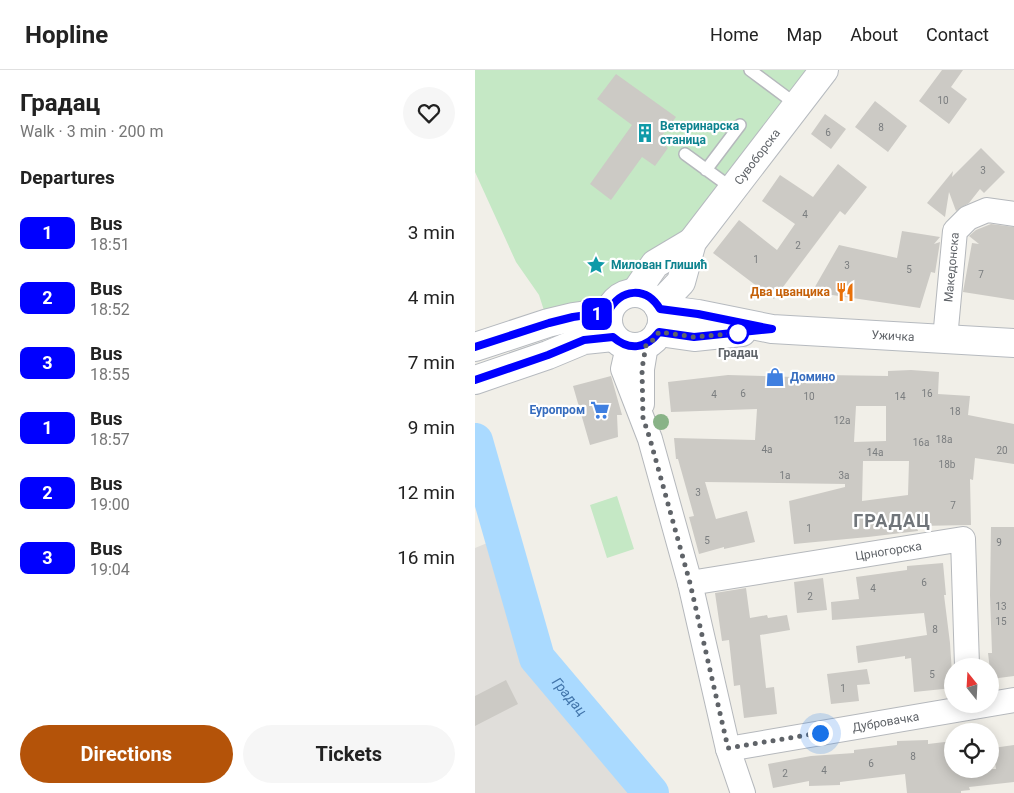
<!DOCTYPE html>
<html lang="en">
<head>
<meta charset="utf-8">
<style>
  body { margin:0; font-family:Roboto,sans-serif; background:#f6f6f6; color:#222; height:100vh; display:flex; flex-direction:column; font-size:19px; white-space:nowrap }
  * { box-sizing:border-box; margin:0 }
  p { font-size:16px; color:#767676 }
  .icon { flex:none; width:28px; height:28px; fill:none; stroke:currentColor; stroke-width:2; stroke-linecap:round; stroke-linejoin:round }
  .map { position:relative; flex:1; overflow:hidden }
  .details { display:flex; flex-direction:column; background:#fff; width:475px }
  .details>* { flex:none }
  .badge { padding:0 10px; border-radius:8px; font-size:18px; line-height:32px }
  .needle { width:32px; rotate:342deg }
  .controls { position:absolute; left:469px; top:588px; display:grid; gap:10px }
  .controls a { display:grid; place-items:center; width:55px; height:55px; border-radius:50%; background:#fff; box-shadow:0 2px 12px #0003; font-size:25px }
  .you { position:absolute; width:25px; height:25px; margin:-12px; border:4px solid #fff; border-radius:50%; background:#1a73e8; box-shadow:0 0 0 8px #1a73e833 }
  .map>.badge { position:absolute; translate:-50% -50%; box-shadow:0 0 0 2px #fff }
  h2 { padding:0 20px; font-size:19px; line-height:45px }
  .round { display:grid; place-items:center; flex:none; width:52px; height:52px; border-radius:26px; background:#f6f6f6 }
  .summary { display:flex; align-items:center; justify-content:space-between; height:85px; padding:0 20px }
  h1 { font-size:24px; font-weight:700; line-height:38px }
  .button { display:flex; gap:10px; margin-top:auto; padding:10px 20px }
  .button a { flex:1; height:58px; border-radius:30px; background:#b45309; color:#fff; font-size:20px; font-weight:700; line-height:58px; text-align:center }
  .button a+a { background:#f6f6f6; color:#222 }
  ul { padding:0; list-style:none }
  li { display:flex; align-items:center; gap:15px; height:65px; padding:0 20px }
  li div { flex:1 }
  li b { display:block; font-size:19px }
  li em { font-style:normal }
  li .badge { min-width:55px; font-weight:700; text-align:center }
  header { display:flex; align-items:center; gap:30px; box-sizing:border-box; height:70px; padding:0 25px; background:#fff; border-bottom:1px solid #e0e0e0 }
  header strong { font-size:24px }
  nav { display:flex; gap:28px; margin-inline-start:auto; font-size:18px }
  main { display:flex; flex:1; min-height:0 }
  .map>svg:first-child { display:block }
  .industrial { fill:#e0deda }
  .green { fill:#c5e8c5 }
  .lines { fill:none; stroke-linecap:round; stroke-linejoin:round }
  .river { stroke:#aadaff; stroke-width:36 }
  .building { fill:#cccac5; fill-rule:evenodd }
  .service-casing { stroke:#b5b8bc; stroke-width:14 }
  .minor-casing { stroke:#b5b8bc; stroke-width:26 }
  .secondary-casing { stroke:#b6babf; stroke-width:30 }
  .service { stroke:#fff; stroke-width:11 }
  .minor { stroke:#fff; stroke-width:24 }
  .secondary { stroke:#fff; stroke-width:28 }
  .tree { fill:#89b387 }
  .line-casing { stroke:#fff; stroke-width:11 }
  .line { stroke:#00f; stroke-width:8 }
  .walk { stroke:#5f6368; stroke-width:5; stroke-dasharray:0 9 }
  .stop-dot { fill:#fff; stroke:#00f; stroke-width:2.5 }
  .labels { text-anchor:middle; stroke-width:4.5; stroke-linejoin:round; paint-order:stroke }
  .number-label { font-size:10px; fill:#7a7d7f }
  .culture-label { font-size:12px; font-weight:bold; fill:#0d838f; stroke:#fff; text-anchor:start }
  .street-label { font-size:12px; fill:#5f6368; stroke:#fff }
  .food-label { font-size:12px; font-weight:bold; fill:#c56008; stroke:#fff; text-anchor:end }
  .stop-label { font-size:12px; font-weight:bold; fill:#5f6368; stroke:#fff }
  .shop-label { font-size:12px; font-weight:bold; fill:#366cbe; stroke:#fff; text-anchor:start }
  .water-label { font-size:14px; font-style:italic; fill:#4174aa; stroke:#fff }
  .district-label { font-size:18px; font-weight:bold; letter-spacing:1px; fill:#70757a; stroke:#fff }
</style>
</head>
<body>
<header>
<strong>Hopline</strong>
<nav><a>Home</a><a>Map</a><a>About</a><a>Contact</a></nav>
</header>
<main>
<section class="details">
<div class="summary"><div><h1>Градац</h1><p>Walk · 3 min · 200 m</p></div><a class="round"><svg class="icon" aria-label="heart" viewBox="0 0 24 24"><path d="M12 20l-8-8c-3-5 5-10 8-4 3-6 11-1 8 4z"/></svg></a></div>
<h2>Departures</h2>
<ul>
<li><span class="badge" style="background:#00f;color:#fff">1</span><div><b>Bus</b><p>18:51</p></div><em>3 min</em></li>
<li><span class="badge" style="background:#00f;color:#fff">2</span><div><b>Bus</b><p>18:52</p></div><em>4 min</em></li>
<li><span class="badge" style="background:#00f;color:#fff">3</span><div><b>Bus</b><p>18:55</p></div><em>7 min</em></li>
<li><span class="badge" style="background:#00f;color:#fff">1</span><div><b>Bus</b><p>18:57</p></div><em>9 min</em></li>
<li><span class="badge" style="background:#00f;color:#fff">2</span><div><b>Bus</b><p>19:00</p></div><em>12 min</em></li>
<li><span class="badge" style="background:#00f;color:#fff">3</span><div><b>Bus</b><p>19:04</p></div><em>16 min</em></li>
</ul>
<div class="button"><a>Directions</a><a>Tickets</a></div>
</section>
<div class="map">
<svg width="539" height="723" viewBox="0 0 539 723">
  <rect width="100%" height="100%" fill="#f1efe8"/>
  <path class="industrial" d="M27 467 71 614 163 723H0V478Z"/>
  <path class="green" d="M0 0H348L217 172 138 234 73 253 64 225 41 192 0 102Z
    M142 426 159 479 132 488 115 435Z"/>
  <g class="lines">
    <path class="river" id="s1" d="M0 371 62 588 176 723"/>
  </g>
  <path class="building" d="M467 0H488L476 17 492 29 474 54 444 31Z
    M141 4 201 47 183 71 193 78 180 96 167 87 136 130 115 114 157 55 122 29Z
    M400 31 432 56 413 82 380 57Z
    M350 44 371 59 356 79 336 64Z
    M506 78 530 102 509 123 505 119 494 133 481 141 474 122 470 147 452 133 478 101 477 107Z
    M363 94 392 117 370 145 365 141 299 229 238 183 264 150 302 180 320 154 287 131 305 105 338 127Z
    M516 154 539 157V230L488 222 497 173 504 174 494 166 501 160Z
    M427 161 465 167 459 174 465 172 460 203 456 202 445 238 337 222 364 175 422 188Z
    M436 300 464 302 463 324 495 326 493 345 539 354V394L500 388 498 410 495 409 496 455 442 456 443 461 393 467 319 474 314 431 370 417V414L230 412 241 449 272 441 280 472 249 479V477L224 484 214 447 219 446 203 389H201L199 368 280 370 282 339 196 342 193 312 253 305 318 307 319 302H350V305L413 306V301ZM381 336H411V371L379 372ZM388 391H434L433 425 387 431Z
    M136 306 147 345H142L143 367 115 375 98 316Z
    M516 457H539V606L516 609 513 583H517L515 525Z
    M468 493 471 525H469L475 573 478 618 439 622 436 588 430 589V586L383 593 381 576 452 565 449 543 357 550 356 532 384 529 381 507 432 500V496Z
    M348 508 352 540 322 543 319 512Z
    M271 518 275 548 292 545 293 548 312 545 315 560 285 565 291 618 299 617 302 644 269 648 265 615 259 616 254 570 247 571 240 523Z
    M392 599 395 614 382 615 384 631 356 634 352 604Z
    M31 610 43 634 0 656V626Z
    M453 670V674L478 671V699H521L518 678 539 675V712L494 717 495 720 486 721V723H432L430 704 365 712V715L334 716V711L298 718 293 694 336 686 379 683V680L422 675V671Z"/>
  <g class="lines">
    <g class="service-casing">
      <path id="service" d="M275 0 322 35
        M210 84 258 119
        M231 100 265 55"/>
    </g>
    <g class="minor-casing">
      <g id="minor">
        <path id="s2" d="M470 269 480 161 493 148 512 140 539 144"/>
        <path d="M153 277 148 299 175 369 215 513 253 679 268 723"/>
        <path d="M167 334V299L171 275"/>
        <path id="s3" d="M215 513 488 469 492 596"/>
        <path id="s4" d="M253 679 539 630"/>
      </g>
    </g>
    <g class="secondary-casing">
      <g id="secondary">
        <circle cx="160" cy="250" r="27"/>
        <path d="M160 223 180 194 217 172"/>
        <path id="s5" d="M183 236 206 212 217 172 349 0"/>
        <path id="s6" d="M185 239 223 244 297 259 539 273"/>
        <path d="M184 262 219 267 267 262"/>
        <path d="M0 277 73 253 98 247 133 242"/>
        <path d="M0 310 73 285 109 270 138 267"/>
      </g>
    </g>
    <use href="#service" class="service"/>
    <use href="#minor" class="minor"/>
    <use href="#secondary" class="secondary"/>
  </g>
  <circle class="tree" cx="186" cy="352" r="8"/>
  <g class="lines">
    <g class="line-casing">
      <path id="line" d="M0 277 74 253 98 247 133 242C146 218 171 216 185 239L223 244 297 259 219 267 184 262C171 279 154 281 138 267L109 270 73 285 0 310"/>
    </g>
    <use href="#line" class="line"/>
    <path class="walk" d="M263 263 219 267 184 262 178 270 171 275 167 299 168 348 175 369 215 513 253 678 345 663"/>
  </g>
  <defs>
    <g id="building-bare" transform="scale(1.5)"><path d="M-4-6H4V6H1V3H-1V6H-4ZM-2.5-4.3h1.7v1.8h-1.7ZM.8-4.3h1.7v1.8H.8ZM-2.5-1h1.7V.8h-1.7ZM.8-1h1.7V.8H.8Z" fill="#0f9aa8" stroke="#fff" stroke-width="2.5" paint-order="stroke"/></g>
    <g id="sight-bare" transform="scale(1.5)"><path d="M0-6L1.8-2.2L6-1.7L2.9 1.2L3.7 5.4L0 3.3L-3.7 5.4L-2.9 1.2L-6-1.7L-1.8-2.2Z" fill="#0f9aa8" stroke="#fff" stroke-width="2.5" paint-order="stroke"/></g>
    <g id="restaurant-bare" transform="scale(1.5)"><path d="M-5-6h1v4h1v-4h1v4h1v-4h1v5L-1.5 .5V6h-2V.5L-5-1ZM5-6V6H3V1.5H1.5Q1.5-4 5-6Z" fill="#e8710a" stroke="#fff" stroke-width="2.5" paint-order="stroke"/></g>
    <g id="shop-bare" transform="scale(1.5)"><path d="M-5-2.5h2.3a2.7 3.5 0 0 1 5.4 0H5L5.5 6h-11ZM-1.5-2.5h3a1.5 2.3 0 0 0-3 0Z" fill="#3f7fe0" stroke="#fff" stroke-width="2.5" paint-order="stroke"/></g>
    <g id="supermarket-bare" transform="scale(1.5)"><path d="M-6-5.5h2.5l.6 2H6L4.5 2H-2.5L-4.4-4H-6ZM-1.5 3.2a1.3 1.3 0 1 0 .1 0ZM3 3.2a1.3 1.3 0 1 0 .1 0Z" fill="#3f7fe0" stroke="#fff" stroke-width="2.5" paint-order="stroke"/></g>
  </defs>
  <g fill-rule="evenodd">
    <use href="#building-bare" x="170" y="63"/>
    <use href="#sight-bare" x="121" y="195"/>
    <use href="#restaurant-bare" x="370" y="222"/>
    <use href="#shop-bare" x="300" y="307"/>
    <use href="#supermarket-bare" x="125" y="340"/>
  </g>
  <circle class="stop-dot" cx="263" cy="263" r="10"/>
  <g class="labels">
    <g class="number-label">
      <text x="468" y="34">10</text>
      <text x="406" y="61">8</text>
      <text x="353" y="66">6</text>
      <text x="508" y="104">3</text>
      <text x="330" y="148">4</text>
      <text x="323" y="179">2</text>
      <text x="281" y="193">1</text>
      <text x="372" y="199">3</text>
      <text x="434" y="203">5</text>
      <text x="506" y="208">7</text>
      <text x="268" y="327">6</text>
      <text x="452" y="327">16</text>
      <text x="239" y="328">4</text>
      <text x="334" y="330">10</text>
      <text x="425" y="330">14</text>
      <text x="480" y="345">18</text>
      <text x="367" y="354">12a</text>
      <text x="469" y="373">18a</text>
      <text x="446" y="376">16a</text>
      <text x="292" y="383">4a</text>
      <text x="527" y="384">20</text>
      <text x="400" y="386">14a</text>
      <text x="472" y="398">18b</text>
      <text x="310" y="409">1a</text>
      <text x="369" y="409">3a</text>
      <text x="223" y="426">3</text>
      <text x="478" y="439">7</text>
      <text x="334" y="462">1</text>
      <text x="232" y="474">5</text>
      <text x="524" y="476">9</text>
      <text x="449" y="516">6</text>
      <text x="398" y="522">4</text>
      <text x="335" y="530">2</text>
      <text x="526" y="540">13</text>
      <text x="526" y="555">15</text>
      <text x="460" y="563">8</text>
      <text x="457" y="608">5</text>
      <text x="368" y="622">1</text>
      <text x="438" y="690">8</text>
      <text x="396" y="697">6</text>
      <text x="349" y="704">4</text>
      <text x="310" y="707">2</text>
    </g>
    <g class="culture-label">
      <text x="185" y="60">Ветеринарска<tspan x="185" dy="14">станица</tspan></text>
      <text x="136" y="199">Милован Глишић</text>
    </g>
    <g class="street-label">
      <text dy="4" stroke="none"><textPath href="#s5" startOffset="182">Сувоборска</textPath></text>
      <text dy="4" stroke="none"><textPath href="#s2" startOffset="72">Македонска</textPath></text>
      <text dy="4" stroke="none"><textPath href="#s6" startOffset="235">Ужичка</textPath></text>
      <text dy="4" stroke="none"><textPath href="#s3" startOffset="201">Црногорска</textPath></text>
      <text dy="4" stroke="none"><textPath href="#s4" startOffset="160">Дубровачка</textPath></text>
    </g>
    <g class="food-label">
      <text x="355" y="226">Два цванцика</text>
    </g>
    <g class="stop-label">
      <text x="263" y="287">Градац</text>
    </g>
    <g class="shop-label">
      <text x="315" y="311">Домино</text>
      <text x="110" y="344" text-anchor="end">Еуропром</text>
    </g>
    <g class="water-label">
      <text dy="5" stroke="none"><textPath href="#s1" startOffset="276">Градац</textPath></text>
    </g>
    <g class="district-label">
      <text x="417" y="457">ГРАДАЦ</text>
    </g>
  </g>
</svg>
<div class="controls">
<a><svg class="needle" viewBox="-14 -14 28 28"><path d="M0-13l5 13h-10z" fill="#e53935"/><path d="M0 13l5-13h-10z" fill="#767676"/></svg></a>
<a><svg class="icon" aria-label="locate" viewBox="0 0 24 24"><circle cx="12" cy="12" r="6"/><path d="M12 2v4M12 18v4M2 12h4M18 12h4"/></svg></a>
</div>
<div class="you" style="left:345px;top:663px"></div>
<b class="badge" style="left:122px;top:244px;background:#00f;color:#fff">1</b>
</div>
</main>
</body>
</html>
